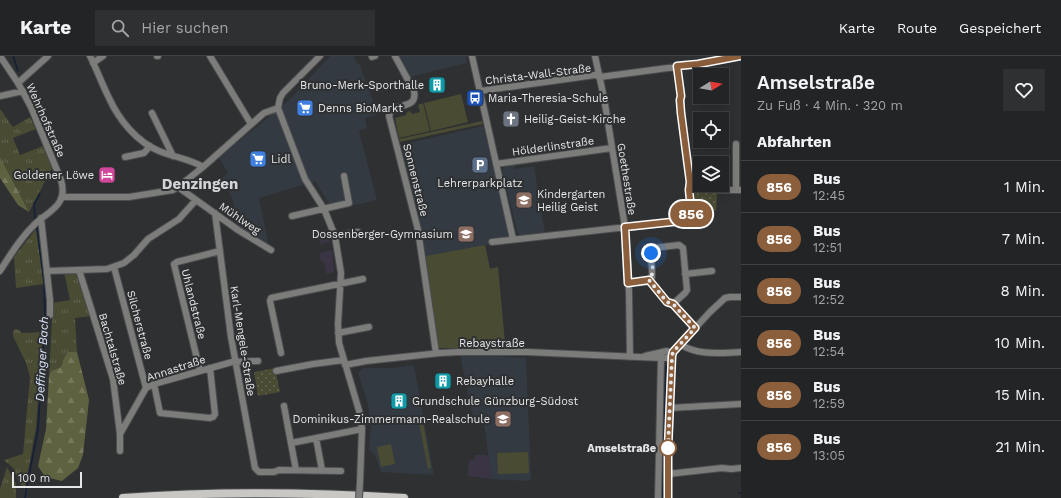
<!DOCTYPE html>
<html lang="de">
<head>
<meta charset="utf-8">
<style>
  body { margin:0; font-family:"Work Sans",sans-serif; background:#2e3032; color:#f1f3f6; height:100vh; display:flex; flex-direction:column; font-size:15px; white-space:nowrap }
  * { box-sizing:border-box; margin:0 }
  p { font-size:13px; color:#a2a4a7 }
  .icon { flex:none; width:22px; height:22px; fill:none; stroke:currentColor; stroke-width:2; stroke-linecap:round; stroke-linejoin:round }
  .map { position:relative; flex:1; overflow:hidden }
  .sheet { display:flex; flex-direction:column; background:#222426; width:320px }
  .sheet>* { flex:none }
  .badge { padding:0 8px; border-radius:13px; font-size:14px; line-height:26px }
  .needle { width:26px; rotate:79deg }
  .tools { position:absolute; left:693px; top:12px; display:grid; gap:8px }
  .tools a { display:grid; place-items:center; width:36px; height:36px; border-radius:0px; background:#222426; box-shadow:0 2px 10px #0003,0 0 0 1px #3f4143; font-size:20px }
  .scale { position:absolute; left:12px; bottom:10px; width:70px; box-sizing:border-box; padding-left:4px; border:2px solid #e5e7e8; border-top:0; font-size:11px; line-height:14px; white-space:nowrap; color:#e5e7e8; -webkit-text-stroke:3px #2e3032; paint-order:stroke }
  .you { position:absolute; width:20px; height:20px; margin:-10px; border:3px solid #fff; border-radius:50%; background:#1a73e8; box-shadow:0 0 0 6px #1a73e833 }
  .map>.badge { position:absolute; translate:-50% -50%; box-shadow:0 0 0 2px #fff }
  h2 { padding:0 16px; font-size:15px; line-height:36px }
  .round { display:grid; place-items:center; flex:none; width:42px; height:42px; border-radius:0px; background:#2e3032 }
  .head { display:flex; align-items:center; justify-content:space-between; height:68px; padding:0 16px }
  h1 { font-size:19px; font-weight:600; line-height:30px }
  ul { padding:0; list-style:none }
  li { display:flex; align-items:center; gap:12px; height:52px; padding:0 16px; border-top:1px solid #3f4143 }
  li div { flex:1 }
  li b { display:block; font-size:15px }
  li em { font-style:normal }
  li .badge { min-width:44px; font-weight:700; text-align:center }
  header { display:flex; align-items:center; gap:24px; box-sizing:border-box; height:56px; padding:0 20px; background:#222426; border-bottom:1px solid #3f4143 }
  header strong { font-size:19px }
  nav { display:flex; gap:22px; margin-inline-start:auto; font-size:14px }
  .search { width:280px; height:36px; background:#2e3032; display:flex; align-items:center; gap:10px; box-sizing:border-box; padding:0 14px; border-radius:0px; color:#a2a4a7; font-size:15px }
  main { display:flex; flex:1; min-height:0 }
  .map>svg:first-child { display:block }
  .built { fill:#343a41 }
  .industrial { fill:#3a3445 }
  .grass { fill:url(#grass-tufts) }
  .forest { fill:url(#forest-firs) }
  .park { fill:url(#park-dots) }
  .pitch { fill:#494b33 }
  .lines { fill:none; stroke-linecap:round; stroke-linejoin:round }
  .stream { stroke:#141f38; stroke-width:1.5 }
  .minor-casing { stroke:#4b4d4f; stroke-width:8 }
  .major-casing { stroke:#4b4d4f; stroke-width:10 }
  .minor { stroke:#7c7c7a; stroke-width:6 }
  .major { stroke:#c8c7c4; stroke-width:8 }
  .minor-bridge-casing { stroke:#4b4d4f; stroke-width:8; stroke-linecap:butt }
  .minor-bridge { stroke:#7c7c7a; stroke-width:6 }
  .line-casing { stroke:#fff; stroke-width:9 }
  .line { stroke:#8b5e3c; stroke-width:6 }
  .walk { stroke:#e5e7e8; stroke-width:4; stroke-dasharray:0 7.2 }
  .stop-dot { fill:#fff; stroke:#8b5e3c; stroke-width:2 }
  .labels { text-anchor:middle; stroke-width:4; stroke-linejoin:round; paint-order:stroke }
  .street-label { font-size:11px; fill:#e5e7e8; stroke:#2e3032 }
  .poi-label { font-size:11px; fill:#e5e7e8; stroke:#2e3032; text-anchor:start }
  .stop-label { font-size:11px; font-weight:bold; fill:#e5e7e8; stroke:#2e3032; text-anchor:end }
  .water-label { font-size:12px; font-style:italic; fill:#d9e4fa; stroke:#2e3032 }
  .district-label { font-size:15px; font-weight:bold; fill:#d2d4d7; stroke:#2e3032 }
</style>
</head>
<body>
<header>
<strong>Karte</strong>
<div class="search"><svg class="icon" aria-label="search" viewBox="0 0 24 24"><circle cx="10" cy="10" r="6"/><path d="M15 15l6 6"/></svg>Hier suchen</div>
<nav><a>Karte</a><a>Route</a><a>Gespeichert</a></nav>
</header>
<main>
<div class="map">
<svg width="741" height="442" viewBox="0 0 741 442">
  <defs>
    <pattern id="grass-tufts" width="24" height="20" patternUnits="userSpaceOnUse"><rect width="24" height="20" fill="#494b33"/><path d="M3 7l-1-3M5 7V3M7 7l1-3M15 17l-1-3M17 17v-4M19 17l1-3" fill="none" stroke="#636551"/></pattern>
    <pattern id="forest-firs" width="22" height="20" patternUnits="userSpaceOnUse"><rect width="22" height="20" fill="#5f6240"/><path d="M5 1l3.5 6h-7zM16 11l3.5 6h-7z" fill="#76785c"/></pattern>
    <pattern id="park-dots" width="8" height="8" patternUnits="userSpaceOnUse"><rect width="8" height="8" fill="#494b33"/><path d="M2 2h.1M6 6h.1" fill="none" stroke="#636551" stroke-width="1.8" stroke-linecap="round"/></pattern>
  </defs>
  <rect width="100%" height="100%" fill="#2e3032"/>
  <path class="built" d="M330 0H354L357 8 359 7 378 58 365 63 367 72 359 75 377 144 333 154 315 125 259 142 269 191 238 171 232 142 222 122 228 117 219 102 289 44Z
    M398 0H466L467 7 410 21Z
    M483 70 510 181 489 184V188L485 190 490 213 498 211 505 287 501 292H438L422 175 400 89Z
    M514 109 515 113 534 110 545 178 522 180 518 178 502 115 504 111Z
    M460 298 526 302 531 423 529 425 491 423 484 366 472 359Z
    M414 309 434 419 381 416 375 399 369 394 371 368 367 344 358 317 363 312H393Z"/>
  <path class="industrial" d="M326 176 330 186 320 188 318 177Z
    M332 194 334 216 326 218 324 206H321L319 197Z
    M475 399H485L489 402 491 423 468 420 469 404H475Z"/>
  <path class="grass" d="M0 53 13 71 30 61 36 73 13 82 20 99 43 90 52 112 29 156 0 101Z
    M36 173 44 228 16 232 14 201Z
    M64 216 75 217 78 218 91 260 75 262 77 296H68L64 302 61 311 51 315 49 320 53 247 70 244Z
    M15 273 19 274 22 277 43 276 36 371 25 433 19 427 14 413 4 404 23 398 30 321 26 307 13 280V276Z
    M7 411 16 428V442H0V433Z"/>
  <path class="forest" d="M0 101 29 156 18 149 0 122Z
    M68 296H77L89 344 83 399 78 412 62 425 45 421 38 410 46 373 49 320 51 315 61 311 64 302Z"/>
  <path class="park" d="M710 129H718L716 154 696 156 694 131Z
    M275 312 280 336 258 340 254 316Z"/>
  <path class="pitch" d="M461 38 468 66 431 75 424 47Z
    M423 47 430 75 399 82 395 62 406 59 407 56 410 55 412 58 420 56 418 49Z
    M482 65 483 68 400 86 399 83Z
    M485 189 490 213 498 211 505 287 501 292H438L426 200Z
    M423 366 431 412 428 413 419 367Z
    M391 388 395 408 381 411 377 391Z
    M528 396 529 417 498 418 497 397Z"/>
  <g class="lines">
    <path class="stream" d="M13 0 18 15
      M35 162 34 148 40 138
      M663 396 666 310
      M26 434 38 374 45 260 44 227 37 172
      M739 437H741
      M662 441V406
      M25 442 26 436"/>
    <g class="minor-casing">
      <path id="minor" d="M90 0C97 14 102 28 109 42 119 64 137 86 159 95 173 101 190 103 203 111
        M157 0H158
        M210 0 251 68
        M320 0 283 37 280 42 278 52 305 123 324 153 335 180 341 217 338 268 339 287 360 358 362 373 360 426
        M395 0 414 35C418 56 392 44 389 60L418 174 436 297
        M472 0 513 183
        M595 0 604 42 625 171 629 236 630 301
        M372 1 375 0
        M93 7 103 0
        M18 27 48 0
        M480 35 595 19 600 21 698 8 740 0
        M0 40 23 35
        M152 57 173 100
        M736 88V134
        M125 101 144 97 150 90
        M496 108 612 92
        M178 131 238 174 271 194
        M718 134H741
        M62 141H129L173 134 178 131 203 111 264 57 278 52
        M215 157 231 281 255 412 259 416H274L279 414 341 415
        M292 160 349 147 344 120
        M41 162 50 244V259
        M335 180 358 176
        M492 186 690 164 692 162 689 134 690 127 681 57V40L677 10
        M114 211 146 332
        M79 214 113 323 120 378V395
        M0 215C10 199 20 183 33 170 41 161 55 155 60 145 64 138 63 131 61 124L31 51 18 27 0 0
        M47 215 107 213 124 207 134 199 148 183 179 163 196 144
        M685 218 712 215
        M649 225 667 246 673 248 695 272
        M628 227 646 226 652 221C653 212 649 200 653 192L679 189 683 192 687 234 685 237 673 248
        M338 277 369 271
        M680 288C698 300 720 297 741 296
        M281 297 270 245 271 242 363 223
        M645 300 667 295 671 297 672 299
        M345 309 366 305 440 297 459 296H527L661 302H667L672 299
        M200 315 174 208 177 206 220 195
        M276 315 313 308 344 304
        M154 328 160 357 210 362 213 361 215 358 210 312
        M284 350 296 414
        M669 352 741 348
        M120 378 146 332 154 328 232 306 258 305
        M316 382 322 414
        M291 387 362 373
        M668 418 722 412 731 413 741 412
        M658 442 661 302
        M668 442V392L672 299 673 296 710 256 725 242 730 241H741"/>
    </g>
    <g class="major-casing">
      <path id="major" d="M123 442C216 435 310 436 404 442"/>
    </g>
    <use href="#minor" class="minor"/>
    <use href="#major" class="major"/>
    <g class="minor-bridge-casing">
      <path id="minor-bridge" d="M359 442 360 426"/>
    </g>
    <use href="#minor-bridge" class="minor-bridge"/>
  </g>
  <g class="lines">
    <g class="line-casing">
      <path id="line" d="M668 442V392L672 300 673 296 695 272 673 248 667 246 649 224 628 227 625 171 690 164 692 162 689 134 690 126 681 57 680 44 681 40 677 10 698 8 740 0"/>
    </g>
    <use href="#line" class="line"/>
    <path class="walk" d="M651 197C652 206 655 217 649 224L667 246 673 248 695 272 673 296 672 300 668 392"/>
  </g>
  <defs>
    <g id="building-square" transform="scale(0.9)"><rect x="-9" y="-9" width="18" height="18" rx="4" fill="#0f9aa8" stroke="#2e3032"/><path d="M-4-6H4V6H1V3H-1V6H-4ZM-2.5-4.3h1.7v1.8h-1.7ZM.8-4.3h1.7v1.8H.8ZM-2.5-1h1.7V.8h-1.7ZM.8-1h1.7V.8H.8Z" fill="#fff"/></g>
    <g id="bus-square" transform="scale(0.9)"><rect x="-9" y="-9" width="18" height="18" rx="4" fill="#1a4fb4" stroke="#2e3032"/><path d="M-5-6H5V4H4V6H2V4H-2V6H-4V4H-5ZM-3.5-4V0h7V-4ZM-3.5 1.2v1.5H-2V1.2ZM2 1.2v1.5H3.5V1.2Z" fill="#fff"/></g>
    <g id="supermarket-square" transform="scale(0.9)"><rect x="-9" y="-9" width="18" height="18" rx="4" fill="#3f7fe0" stroke="#2e3032"/><path d="M-6-5.5h2.5l.6 2H6L4.5 2H-2.5L-4.4-4H-6ZM-1.5 3.2a1.3 1.3 0 1 0 .1 0ZM3 3.2a1.3 1.3 0 1 0 .1 0Z" fill="#fff"/></g>
    <g id="church-square" transform="scale(0.9)"><rect x="-9" y="-9" width="18" height="18" rx="4" fill="#6b7280" stroke="#2e3032"/><path d="M-1.2-6h2.4v3.5h3.3v2.4h-3.3V6h-2.4V-.1h-3.3v-2.4h3.3Z" fill="#fff"/></g>
    <g id="parking-square" transform="scale(0.9)"><rect x="-9" y="-9" width="18" height="18" rx="4" fill="#5c6f8a" stroke="#2e3032"/><path d="M-3.5-5.5H1a3.5 3.5 0 0 1 0 7H-1V5.5H-3.5ZM-1-3.4V-.6H.8a1.4 1.4 0 0 0 0-2.8Z" fill="#fff"/></g>
    <g id="hotel-square" transform="scale(0.9)"><rect x="-9" y="-9" width="18" height="18" rx="4" fill="#d1479c" stroke="#2e3032"/><path d="M-6-4.5h1.5V1H6V5H4.5V3h-9V5H-6ZM-4 0a1.8 1.8 0 1 1 3.6 0ZM.5 0V-2.5h3Q6-2.5 6 0Z" fill="#fff"/></g>
    <g id="school-square" transform="scale(0.9)"><rect x="-9" y="-9" width="18" height="18" rx="4" fill="#8d6e63" stroke="#2e3032"/><path d="M0-5L7-2L0 1L-7-2ZM-4 1L0 2.5L4 1V4Q0 6-4 4Z" fill="#fff"/></g>
  </defs>
  <g fill-rule="evenodd">
    <use href="#building-square" x="437" y="29"/>
    <use href="#bus-square" x="475" y="42"/>
    <use href="#supermarket-square" x="305" y="52"/>
    <use href="#church-square" x="511" y="63"/>
    <use href="#supermarket-square" x="258" y="103"/>
    <use href="#parking-square" x="480" y="109"/>
    <use href="#hotel-square" x="107" y="119"/>
    <use href="#school-square" x="524" y="144"/>
    <use href="#school-square" x="466" y="178"/>
    <use href="#building-square" x="443" y="325"/>
    <use href="#building-square" x="399" y="345"/>
    <use href="#school-square" x="503" y="363"/>
  </g>
  <circle class="stop-dot" cx="668" cy="392" r="8"/>
  <g class="labels">
    <g class="street-label">
      <text transform="translate(538 18) rotate(-7)" y="4">Christa-Wall-Straße</text>
      <text transform="translate(46 64) rotate(66)" y="4">Wehrhofstraße</text>
      <text transform="translate(553 90) rotate(-8)" y="4">Hölderlinstraße</text>
      <text transform="translate(627 123) rotate(81)" y="4">Goethestraße</text>
      <text transform="translate(416 124) rotate(76)" y="4">Sonnenstraße</text>
      <text transform="translate(240 162) rotate(34)" y="4">Mühlweg</text>
      <text transform="translate(194 248) rotate(76)" y="4">Uhlandstraße</text>
      <text transform="translate(140 269) rotate(75)" y="4">Silcherstraße</text>
      <text transform="translate(243 285) rotate(81)" y="4">Karl-Mengele-Straße</text>
      <text x="492" y="291">Rebaystraße</text>
      <text transform="translate(113 293) rotate(74)" y="4">Bachtalstraße</text>
      <text transform="translate(176 312) rotate(-18)" y="4">Annastraße</text>
    </g>
    <g class="poi-label">
      <text x="424" y="33" text-anchor="end">Bruno-Merk-Sporthalle</text>
      <text x="488" y="46">Maria-Theresia-Schule</text>
      <text x="318" y="56">Denns BioMarkt</text>
      <text x="524" y="67">Heilig-Geist-Kirche</text>
      <text x="271" y="107">Lidl</text>
      <text x="94" y="123" text-anchor="end">Goldener Löwe</text>
      <text x="480" y="131" text-anchor="middle">Lehrerparkplatz</text>
      <text x="537" y="142">Kindergarten<tspan x="537" dy="13">Heilig Geist</tspan></text>
      <text x="453" y="182" text-anchor="end">Dossenberger-Gymnasium</text>
      <text x="456" y="329">Rebayhalle</text>
      <text x="412" y="349">Grundschule Günzburg-Südost</text>
      <text x="490" y="367" text-anchor="end">Dominikus-Zimmermann-Realschule</text>
    </g>
    <g class="stop-label">
      <text x="656" y="396">Amselstraße</text>
    </g>
    <g class="water-label">
      <text transform="translate(42 303) rotate(-87)" y="4">Deffinger Bach</text>
    </g>
    <g class="district-label">
      <text x="200" y="133">Denzingen</text>
    </g>
  </g>
</svg>
<div class="tools">
<a><svg class="needle" viewBox="-14 -14 28 28"><path d="M0-13l5 13h-10z" fill="#e53935"/><path d="M0 13l5-13h-10z" fill="#a2a4a7"/></svg></a>
<a><svg class="icon" aria-label="locate" viewBox="0 0 24 24"><circle cx="12" cy="12" r="6"/><path d="M12 2v4M12 18v4M2 12h4M18 12h4"/></svg></a>
<a><svg class="icon" aria-label="layers" viewBox="0 0 24 24"><path d="M12 4l9 5-9 5-9-5zM3 14l9 5 9-5"/></svg></a>
</div>
<div class="scale">100 m</div>
<div class="you" style="left:651px;top:197px"></div>
<b class="badge" style="left:691px;top:158px;background:#8b5e3c;color:#fff">856</b>
</div>
<section class="sheet">
<div class="head"><div><h1>Amselstraße</h1><p>Zu Fuß · 4 Min. · 320 m</p></div><a class="round"><svg class="icon" aria-label="heart" viewBox="0 0 24 24"><path d="M12 20l-8-8c-3-5 5-10 8-4 3-6 11-1 8 4z"/></svg></a></div>
<h2>Abfahrten</h2>
<ul>
<li><span class="badge" style="background:#8b5e3c;color:#fff">856</span><div><b>Bus</b><p>12:45</p></div><em>1 Min.</em></li>
<li><span class="badge" style="background:#8b5e3c;color:#fff">856</span><div><b>Bus</b><p>12:51</p></div><em>7 Min.</em></li>
<li><span class="badge" style="background:#8b5e3c;color:#fff">856</span><div><b>Bus</b><p>12:52</p></div><em>8 Min.</em></li>
<li><span class="badge" style="background:#8b5e3c;color:#fff">856</span><div><b>Bus</b><p>12:54</p></div><em>10 Min.</em></li>
<li><span class="badge" style="background:#8b5e3c;color:#fff">856</span><div><b>Bus</b><p>12:59</p></div><em>15 Min.</em></li>
<li><span class="badge" style="background:#8b5e3c;color:#fff">856</span><div><b>Bus</b><p>13:05</p></div><em>21 Min.</em></li>
</ul>
</section>
</main>
</body>
</html>
